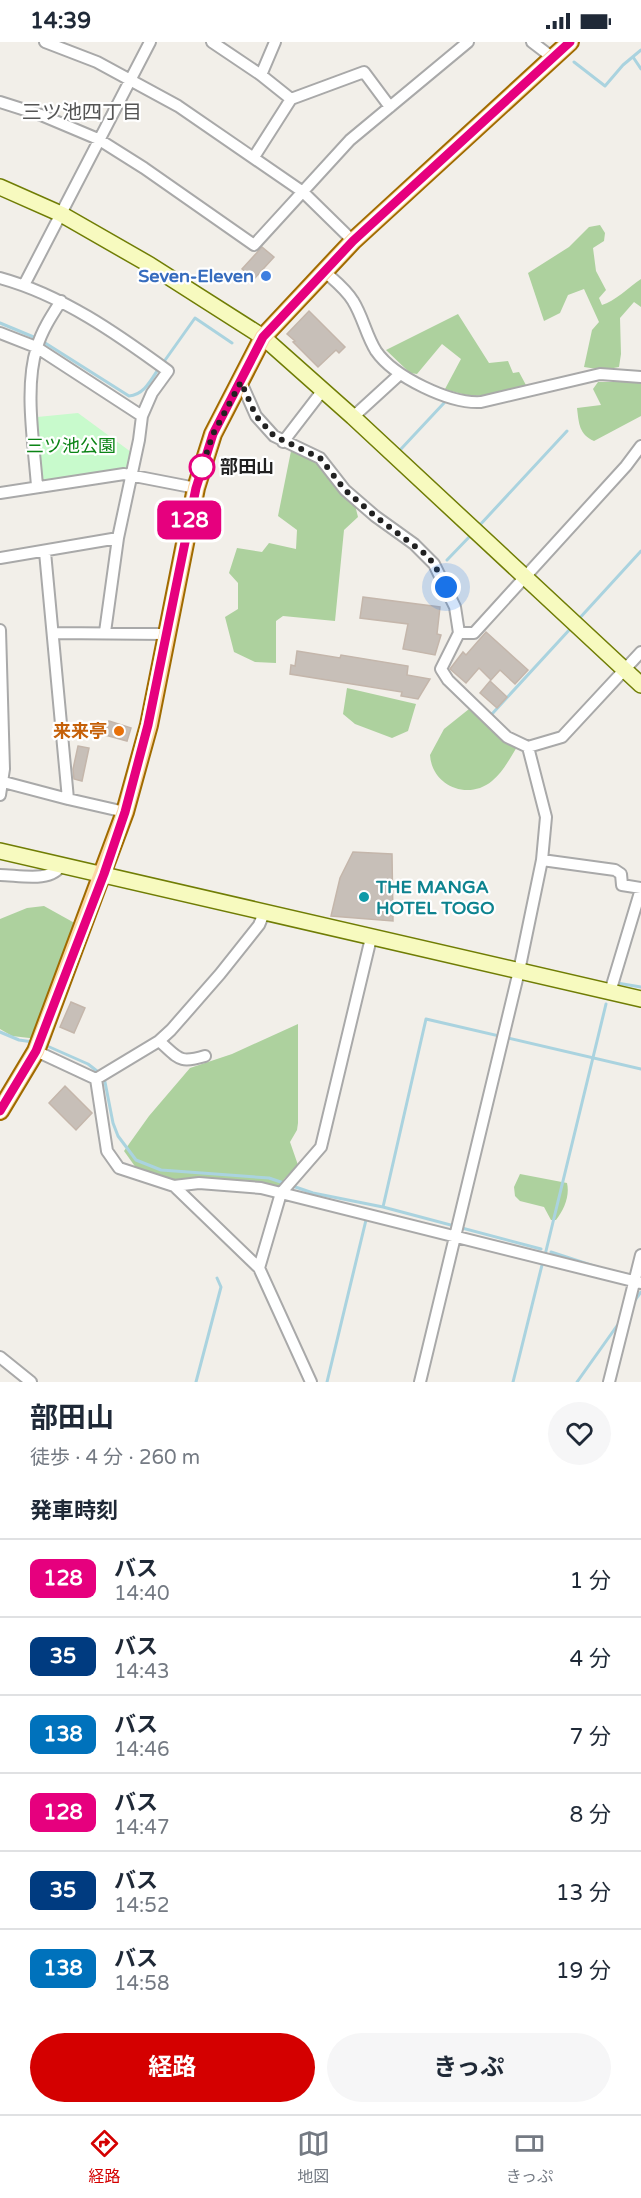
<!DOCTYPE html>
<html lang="ja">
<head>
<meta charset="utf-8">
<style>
  body { margin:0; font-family:"Varela Round","Noto Sans JP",sans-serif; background:#f6f6f7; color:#1f2937; height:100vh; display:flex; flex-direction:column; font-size:22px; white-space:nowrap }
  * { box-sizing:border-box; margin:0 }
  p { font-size:20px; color:#747a83 }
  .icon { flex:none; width:33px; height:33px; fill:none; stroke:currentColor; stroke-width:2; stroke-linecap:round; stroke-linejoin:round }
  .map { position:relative; height:1340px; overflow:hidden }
  .sheet { display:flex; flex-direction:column; background:#fff; flex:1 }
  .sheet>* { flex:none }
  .badge { padding:0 12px; border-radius:9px; font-size:21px; line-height:39px }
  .you { position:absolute; width:30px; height:30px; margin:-15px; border:4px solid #fff; border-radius:50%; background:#1a73e8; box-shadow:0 0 0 9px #1a73e833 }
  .map>.badge { position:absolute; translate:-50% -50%; box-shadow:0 0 0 3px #fff }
  h2 { padding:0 30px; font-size:22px; line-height:54px }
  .round { display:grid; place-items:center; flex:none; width:63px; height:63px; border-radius:32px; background:#f6f6f7 }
  .overview { display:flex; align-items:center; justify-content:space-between; height:102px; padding:0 30px }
  h1 { font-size:28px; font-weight:700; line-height:45px }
  .cta { display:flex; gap:12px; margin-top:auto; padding:12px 30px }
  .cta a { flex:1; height:69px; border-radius:36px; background:#d40000; color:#fff; font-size:24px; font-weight:700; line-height:69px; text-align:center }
  .cta a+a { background:#f6f6f7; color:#1f2937 }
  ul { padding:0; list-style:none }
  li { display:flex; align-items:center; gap:18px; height:78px; padding:0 30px; border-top:2px solid #e0e1e3 }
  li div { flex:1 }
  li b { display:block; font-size:22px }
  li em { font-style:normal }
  li .badge { min-width:66px; font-weight:700; text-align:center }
  .status { display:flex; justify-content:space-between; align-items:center; height:42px; padding:0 30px; background:#fff; direction:ltr }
  .status svg { height:16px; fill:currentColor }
  .dock { display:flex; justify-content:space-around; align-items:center; height:84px; border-top:2px solid #e0e1e3; background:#fff; font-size:16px; color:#747a83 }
  .dock a { display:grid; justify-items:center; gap:3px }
  .dock .active { color:#d40000 }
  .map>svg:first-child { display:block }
  .forest { fill:#add19e }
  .park { fill:#c8facc }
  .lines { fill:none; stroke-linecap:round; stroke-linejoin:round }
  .stream { stroke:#aad3df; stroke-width:3 }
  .building { fill:#c7bfb8; stroke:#c4b6ab; stroke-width:1.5 }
  .street-casing { stroke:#a9a9a9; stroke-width:14 }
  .secondary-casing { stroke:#707d05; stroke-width:18 }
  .primary-casing { stroke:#a06b00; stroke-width:20 }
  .street { stroke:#fff; stroke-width:10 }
  .secondary { stroke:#f7fabf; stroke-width:15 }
  .primary { stroke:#fcd6a4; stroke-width:16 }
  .line-casing { stroke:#fff; stroke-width:14 }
  .line { stroke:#e6007e; stroke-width:9 }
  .walk { stroke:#222; stroke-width:6; stroke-dasharray:0 10.8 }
  .shop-dot { fill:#3f7fe0; stroke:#fff; stroke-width:2 }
  .stop-dot { fill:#fff; stroke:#e6007e; stroke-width:3 }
  .food-dot { fill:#e8710a; stroke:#fff; stroke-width:2 }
  .culture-dot { fill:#0f9aa8; stroke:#fff; stroke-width:2 }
  .labels { text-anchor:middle; stroke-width:4.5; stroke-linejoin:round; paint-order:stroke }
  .shop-label { font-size:18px; font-weight:bold; fill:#366cbe; stroke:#fff; text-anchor:end }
  .park-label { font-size:18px; fill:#0c8416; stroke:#fff }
  .stop-label { font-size:18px; font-weight:bold; fill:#222; stroke:#fff; text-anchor:start }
  .food-label { font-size:18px; font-weight:bold; fill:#c56008; stroke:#fff; text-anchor:end }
  .culture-label { font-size:18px; font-weight:bold; fill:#0d838f; stroke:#fff; text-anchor:start }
  .neighbourhood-label { font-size:20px; fill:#555; stroke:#fff }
</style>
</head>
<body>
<div class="status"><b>14:39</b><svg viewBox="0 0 49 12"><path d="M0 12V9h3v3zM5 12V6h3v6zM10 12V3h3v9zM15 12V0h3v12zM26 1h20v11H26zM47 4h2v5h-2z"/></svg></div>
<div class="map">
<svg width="641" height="1340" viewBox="0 0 641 1340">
  <rect width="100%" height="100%" fill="#f2efe9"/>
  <path class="forest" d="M600 183 605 191 604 199 593 206 596 229 606 248 599 256 602 263C614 260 629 245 641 237V265L634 260 620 276 621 312 619 325 603 328 584 325 592 288 599 280 584 247 568 253 560 271 544 279 528 231 569 205 589 185Z
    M458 272 489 321 508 319 513 331 519 330 527 345C493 353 479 359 445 347L461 317 442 302 417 332 410 331 386 308Z
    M598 340H641V374L594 399C579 392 579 382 577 366L601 363 593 347Z
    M291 409 307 414 317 421 340 450 355 463 358 475 344 488 335 579 283 574 276 579V621L255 620 234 610 225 575 238 567V541L229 531 237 506 262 510 269 501 296 507 297 488 278 474Z
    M347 646 416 662 408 689 392 696 355 682 343 672Z
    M469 667 497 691 517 705C510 716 503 730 492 739 468 759 432 744 430 713L444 687Z
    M44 864 80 884 38 997 12 994 0 987V877L27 866Z
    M298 982V1081L297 1088 290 1100 298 1123 284 1137 280 1146 182 1139 139 1130 124 1109 149 1074 190 1026 232 1012Z
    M520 1132 567 1141C570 1154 564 1168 556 1178H551L544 1165 520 1159 515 1154 514 1145Z"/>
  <path class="park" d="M78 371 131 410 129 423 124 428 45 440 41 437 37 375Z"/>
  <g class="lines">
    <path class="stream" d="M633 15 641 27
      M574 20 605 44 623 23 641 8
      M0 281 36 296
      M42 299 129 354C144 353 151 338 159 326
      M163 321 195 276 232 301
      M401 407 444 361
      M478 485 567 389
      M447 518 472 492
      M577 579 641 509
      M492 672 571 586
      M617 939V941L641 945
      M0 990 19 998 33 1000
      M45 1003 88 1022 97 1029 105 1040 113 1081 118 1094 136 1118 161 1128 269 1136 313 1151 383 1165 541 1207
      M383 1165 426 977 641 1027
      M551 1210 600 1226
      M545 1213 606 962
      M633 1261 641 1250
      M196 1340 221 1245 217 1236
      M327 1340 366 1178
      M513 1340 543 1219
      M577 1340 619 1281"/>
  </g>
  <path class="building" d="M262 205 274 215 254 237 242 227Z
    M309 269 345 305 339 311 336 308 318 325 293 300 295 299 287 292Z
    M363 555 440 565 437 592 441 593 435 613 403 607 408 582 360 576Z
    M486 590 528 628 515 642 500 628 491 638 479 626 466 641 450 627 463 610 466 613Z
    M297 609 340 616 341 613 408 624 407 633 430 637 418 657 401 654 402 650 290 632 291 623 295 624Z
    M490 639 507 655 497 666 480 651Z
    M109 679 131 686 127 699 105 693Z
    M78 704 89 706 82 739 74 737 73 727Z
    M353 810 392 812 393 879 331 874 340 836Z
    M71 960 85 966 74 991 60 985Z
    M65 1044 92 1071 76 1088 49 1061Z"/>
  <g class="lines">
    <g class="street-casing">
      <path id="street" d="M45 0 97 20 178 64 303 150 353 199
        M212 0 261 33 291 57
        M532 0 553 16
        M261 33 275 0
        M0 60 41 73 98 97 144 126 254 203 350 98 468 0
        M254 115 291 57 364 30 390 65
        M324 229C334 238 346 247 353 259 363 275 366 293 376 309 394 335 450 362 481 360L600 332 641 335
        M0 236C62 253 116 291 168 329L152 351 142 374 139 398 118 496 105 590
        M24 243 150 0
        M0 291 36 305 142 374
        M241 340 256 374 274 394 320 416 345 448 375 474 414 502 434 522 455 565 459 591 441 627 448 638 507 695 528 705 562 695 641 610
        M353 375 400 332
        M283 400 323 348
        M37 444C34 402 24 345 37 305 42 288 52 273 61 259
        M0 451 124 432 196 446
        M45 510 68 757
        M0 516 118 496
        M0 588 4 727 0 753
        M53 591 167 592
        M459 591H474L626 424 641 404
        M0 739 68 757 125 770
        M542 818 615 828 621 832 622 843 641 846
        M0 833C18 833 52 841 61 823
        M610 950 641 847
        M159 999C179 1016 178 1022 205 1014
        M36 1009 96 1037
        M96 1037 107 1109 119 1126 174 1144 259 1226 311 1340
        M96 1037 159 999 171 988 220 932 259 883 264 871
        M174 1144 199 1141 261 1146 641 1241
        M259 1226 281 1151 321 1105 371 896
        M0 1315 31 1340
        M420 1340 519 929 542 818 546 775 528 705
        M609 1340 641 1213"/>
    </g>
    <g class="secondary-casing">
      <path id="secondary" d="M0 145 61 172 150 223 263 295 353 375 641 643
        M0 809 641 957"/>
    </g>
    <g class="primary-casing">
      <path id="primary" d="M0 1069 36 1009 125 770 149 683 196 446 213 392 263 295 353 199 570 0"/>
    </g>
    <use href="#street" class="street"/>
    <use href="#secondary" class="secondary"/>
    <use href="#primary" class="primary"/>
  </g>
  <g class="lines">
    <g class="line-casing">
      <path id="line" d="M0 1069 36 1009 104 832 125 770 148 683 196 446 213 392 263 295 353 199 570 0"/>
    </g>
    <use href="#line" class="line"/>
    <path class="walk" d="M202 425 201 428 213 392 241 340 256 374 274 394 320 416 345 448 375 474 425 512 434 522 446 545"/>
  </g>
  <circle class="shop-dot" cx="266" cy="234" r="6"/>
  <circle class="stop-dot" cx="202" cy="425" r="12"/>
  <circle class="food-dot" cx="119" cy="689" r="6"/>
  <circle class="culture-dot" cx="364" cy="855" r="6"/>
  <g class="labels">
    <g class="shop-label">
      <text x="254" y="240">Seven-Eleven</text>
    </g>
    <g class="park-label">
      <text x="71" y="410">三ツ池公園</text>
    </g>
    <g class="stop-label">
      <text x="220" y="431">部田山</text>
    </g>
    <g class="food-label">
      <text x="107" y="695">来来亭</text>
    </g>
    <g class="culture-label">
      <text x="376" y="851">THE MANGA<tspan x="376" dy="21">HOTEL TOGO</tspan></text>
    </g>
    <g class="neighbourhood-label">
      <text x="82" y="77">三ツ池四丁目</text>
    </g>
  </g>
</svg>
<div class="you" style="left:446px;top:545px"></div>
<b class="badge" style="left:189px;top:478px;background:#e6007e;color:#fff">128</b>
</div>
<section class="sheet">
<div class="overview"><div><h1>部田山</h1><p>徒歩 · 4 分 · 260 m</p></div><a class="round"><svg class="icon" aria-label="heart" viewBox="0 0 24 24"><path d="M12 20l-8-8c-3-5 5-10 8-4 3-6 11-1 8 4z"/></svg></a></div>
<h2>発車時刻</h2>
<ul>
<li><span class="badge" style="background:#e6007e;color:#fff">128</span><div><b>バス</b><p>14:40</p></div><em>1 分</em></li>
<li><span class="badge" style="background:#003b80;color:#fff">35</span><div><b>バス</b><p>14:43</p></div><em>4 分</em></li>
<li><span class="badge" style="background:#0072bc;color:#fff">138</span><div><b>バス</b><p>14:46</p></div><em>7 分</em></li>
<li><span class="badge" style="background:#e6007e;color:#fff">128</span><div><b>バス</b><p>14:47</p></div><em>8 分</em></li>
<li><span class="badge" style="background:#003b80;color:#fff">35</span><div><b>バス</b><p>14:52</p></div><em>13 分</em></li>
<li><span class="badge" style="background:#0072bc;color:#fff">138</span><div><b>バス</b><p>14:58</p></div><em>19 分</em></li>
</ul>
<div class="cta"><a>経路</a><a>きっぷ</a></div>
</section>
<nav class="dock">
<a class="active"><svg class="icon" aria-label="directions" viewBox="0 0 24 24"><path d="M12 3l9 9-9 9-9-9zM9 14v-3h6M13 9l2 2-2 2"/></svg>経路</a>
<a><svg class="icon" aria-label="map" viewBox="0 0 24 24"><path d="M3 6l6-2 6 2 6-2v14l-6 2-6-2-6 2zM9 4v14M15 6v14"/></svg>地図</a>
<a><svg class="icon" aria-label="tickets" viewBox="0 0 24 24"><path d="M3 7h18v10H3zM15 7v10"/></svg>きっぷ</a>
</nav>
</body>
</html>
